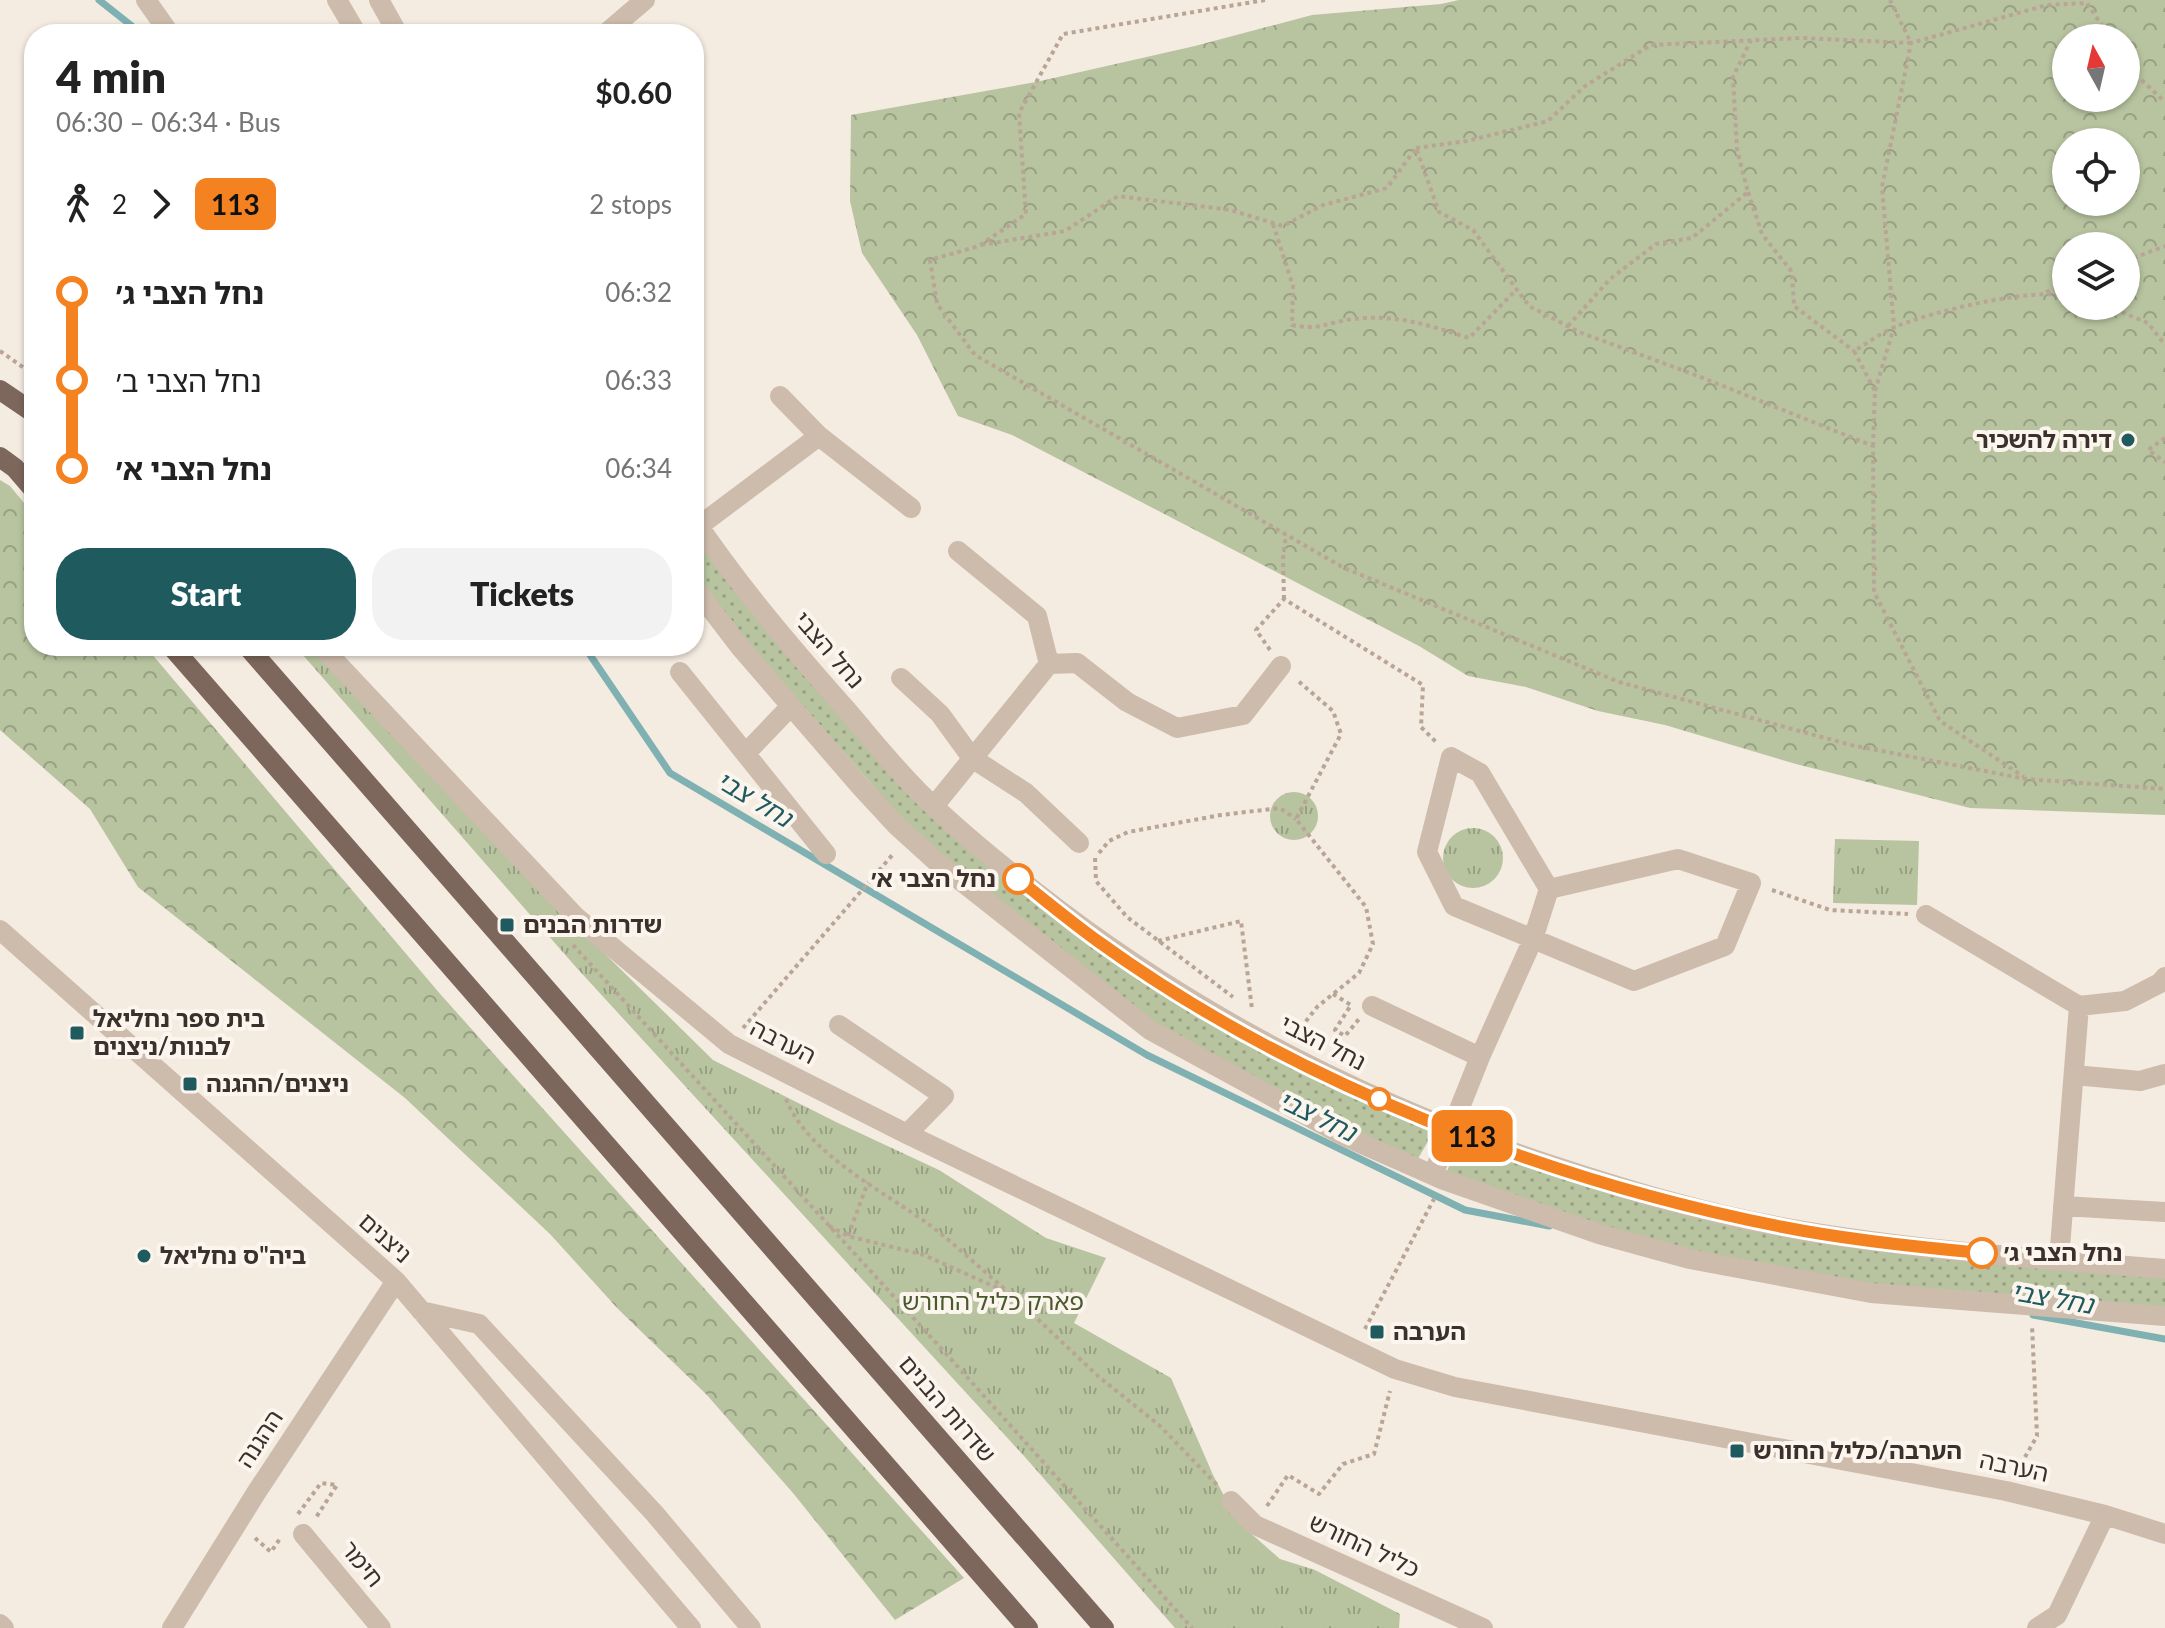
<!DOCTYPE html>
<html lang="en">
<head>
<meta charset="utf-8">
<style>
  body { margin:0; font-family:Lato,"Noto Sans Hebrew",sans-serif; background:#f2f2f2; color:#222; height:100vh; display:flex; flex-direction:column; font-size:30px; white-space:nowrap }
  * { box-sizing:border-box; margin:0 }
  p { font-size:26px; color:#767676 }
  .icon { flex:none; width:44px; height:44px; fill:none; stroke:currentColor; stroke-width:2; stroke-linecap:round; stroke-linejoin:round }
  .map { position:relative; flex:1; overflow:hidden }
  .drawer { position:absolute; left:24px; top:24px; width:680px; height:632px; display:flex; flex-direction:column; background:#fff; border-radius:32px; box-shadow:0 2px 6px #0004 }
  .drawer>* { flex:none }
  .badge { padding:0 16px; border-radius:12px; font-size:28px; line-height:52px }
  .needle { width:52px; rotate:352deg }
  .tools { position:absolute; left:2052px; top:24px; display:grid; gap:16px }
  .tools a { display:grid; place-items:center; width:88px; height:88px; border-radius:50%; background:#fff; box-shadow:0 2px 6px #0004; font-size:40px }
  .map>.badge { position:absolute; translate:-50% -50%; box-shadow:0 0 0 4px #fff }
  .legs { display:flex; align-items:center; gap:12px; height:88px; padding:0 32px; font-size:26px }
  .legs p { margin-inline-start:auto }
  .headline { display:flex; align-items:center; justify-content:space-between; height:136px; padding:0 32px }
  h1 { font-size:44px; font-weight:800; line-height:60px }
  .button { display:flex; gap:16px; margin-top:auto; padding:16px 32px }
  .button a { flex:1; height:92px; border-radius:32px; background:#1f5a5e; color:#fff; font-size:32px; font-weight:800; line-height:92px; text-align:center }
  .button a+a { background:#f2f2f2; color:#222 }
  ul { padding:0 32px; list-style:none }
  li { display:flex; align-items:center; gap:28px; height:88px; font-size:30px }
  li i { display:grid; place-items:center; width:12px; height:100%; margin:0 10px; background:currentColor }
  li i::after { content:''; width:20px; height:20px; margin:-10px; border:6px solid; border-radius:50%; background:#fff }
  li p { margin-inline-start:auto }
  li:first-child i { background:linear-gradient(#0000 50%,currentColor 0) }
  li:last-child i { background:linear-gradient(currentColor 50%,#0000 0) }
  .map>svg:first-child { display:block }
  .grass { fill:url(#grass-dots) }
  .forest { fill:url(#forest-crowns); fill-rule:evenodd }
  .park { fill:url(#park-tufts) }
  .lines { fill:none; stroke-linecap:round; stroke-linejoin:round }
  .stream { stroke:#7fb0b2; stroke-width:7 }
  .path { stroke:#b9a596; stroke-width:4; stroke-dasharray:4 4; stroke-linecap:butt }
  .minor { stroke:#cdbbac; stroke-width:20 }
  .major { stroke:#7d675c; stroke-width:20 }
  .line-1-casing { stroke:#fff; stroke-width:18 }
  .line-1 { stroke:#f58220; stroke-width:12 }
  .poi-dot { fill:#1f5a5e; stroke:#fbf5ee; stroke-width:3 }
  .stop-1-dot { fill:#fff; stroke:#f58220; stroke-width:4 }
  .labels { text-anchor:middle; stroke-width:8; stroke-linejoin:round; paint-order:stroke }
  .poi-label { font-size:24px; font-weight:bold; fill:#3b302b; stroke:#fbf5ee; text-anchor:start }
  .street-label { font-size:24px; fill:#3b302b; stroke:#fbf5ee }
  .stop-label { font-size:24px; font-weight:bold; fill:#3b302b; stroke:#fbf5ee; text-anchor:end }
  .park-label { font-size:24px; fill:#4a5a2e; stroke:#fbf5ee }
  .water-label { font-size:26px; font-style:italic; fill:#1f5a5e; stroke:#fbf5ee }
</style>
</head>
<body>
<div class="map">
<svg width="2165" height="1628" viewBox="0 0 2165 1628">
  <defs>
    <pattern id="grass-dots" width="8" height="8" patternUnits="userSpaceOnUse" patternTransform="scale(2)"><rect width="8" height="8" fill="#b8c4a0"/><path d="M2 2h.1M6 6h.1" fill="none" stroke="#97a083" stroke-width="1.8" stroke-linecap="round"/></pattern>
    <pattern id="forest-crowns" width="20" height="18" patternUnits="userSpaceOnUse" patternTransform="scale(2)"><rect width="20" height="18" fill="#b8c4a0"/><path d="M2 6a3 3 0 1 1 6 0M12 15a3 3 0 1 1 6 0" fill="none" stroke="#97a083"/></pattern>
    <pattern id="park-tufts" width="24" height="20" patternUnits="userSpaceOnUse" patternTransform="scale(2)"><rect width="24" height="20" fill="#b8c4a0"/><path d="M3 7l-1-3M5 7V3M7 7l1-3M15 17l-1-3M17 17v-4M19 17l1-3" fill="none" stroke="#97a083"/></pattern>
  </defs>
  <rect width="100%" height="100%" fill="#f4ebe1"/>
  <path class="grass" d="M694 524 878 752 1143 975 1435 1129 1415 1164 1153 1030 938 860 694 581Z
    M1460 1139 1733 1222 2165 1275V1313L1950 1299 1670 1250 1445 1176Z"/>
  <path class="forest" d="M1459 0H2165V815L1970 808 1796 764 1665 725 1598 711 1526 687 1468 676 1419 646 1012 435 958 416 917 335 862 253 850 201 851 115 1036 82 1195 46 1312 15 1441 4ZM2066 38H2126V98H2066ZM2066 142H2126V202H2066ZM2066 246H2126V306H2066Z
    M0 480 10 486 34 515V646H145L441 995 964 1578 895 1620 793 1493 706 1394 619 1310 550 1234 405 1098 138 887 90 809 0 730Z"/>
  <path class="park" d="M295 646H321L598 947 713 1060 836 1122 939 1170 1046 1238 1106 1258 1074 1323 1171 1378 1213 1475 1238 1522 1280 1559 1315 1570 1400 1614 1399 1628H1175L1024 1456 575 966Z
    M1270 816a24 24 0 1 1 48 0a24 24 0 1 1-48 0Z
    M1443 858a30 30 0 1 1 60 0a30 30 0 1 1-60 0Z
    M1835 839 1919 841 1917 905 1833 903Z"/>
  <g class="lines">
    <path class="stream" d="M99 0 142 34
      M584 646 670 773 1147 1055 1465 1210 1549 1226
      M2033 1315 2165 1339"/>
    <path class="path" d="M1265 0 1063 34 1019 113 1026 214 979 246 930 260 937 304 975 355 1342 567 1619 682 1851 745 2026 779 2165 789
      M2126 62 2133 72 2165 102
      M1416 148 1467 141 1548 121 1585 86 1651 45 1802 38 1911 43 1890 0
      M1748 192 1762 234 1792 272 1794 306 1854 351
      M1273 224 1293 286 1292 325C1321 331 1327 322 1353 319 1397 314 1428 325 1469 338L1517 289
      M981 245 1065 231 1118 196 1230 210 1283 226 1323 205 1387 188 1416 148 1439 212 1473 230 1529 306 1579 332 1698 376 1873 446 1874 592 1940 721 2024 777
      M2126 261 2165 246
      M2046 292 2066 284
      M2107 306 2148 323 2165 345
      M1568 326 1610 279 1656 244 1692 238 1748 192 1737 150 1733 77 1751 40
      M0 351 34 375
      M1875 391 1894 327 1882 187 1911 43 2047 5 2087 3 2110 38
      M2165 438 2148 450 2165 462
      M1873 446 1875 391 1854 351C1868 343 1882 332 1897 326 1939 310 2022 290 2066 295
      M1284 599 1283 558 1286 535
      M1270 650 1256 630 1284 599 1423 685 1421 727 1438 744
      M1099 853 1109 841 1128 832 1221 815 1280 808 1296 819
      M1095 858 1096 881 1127 917 1233 997
      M1772 890 1830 910 1908 914
      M1158 941 1241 921 1252 1009
      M573 945 949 1357 1192 1628
      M1333 994 1351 1005 1335 1030 1345 1036 1359 1019
      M743 1028 894 853
      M1296 1034 1317 1007 1359 973 1373 944 1366 907 1296 819 1341 734 1333 711 1297 680
      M786 1099C808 1155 884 1191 931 1226 957 1246 981 1269 1006 1290
      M829 1226 848 1236 924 1255 1011 1294 1099 1377 1159 1425 1219 1487
      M848 1236 868 1182
      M1365 1329 1434 1199
      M2017 1471 2037 1436 2032 1325
      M1267 1506 1288 1475 1319 1494 1343 1464 1374 1454 1390 1391
      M298 1514 321 1483 337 1485 315 1519
      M255 1538 271 1552 281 1537"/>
    <path class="minor" d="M146 0 170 34
      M337 0 357 34
      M379 0 398 34
      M605 34 645 0
      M780 396 819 436 911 508
      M694 519C739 586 791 647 845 708 871 738 896 770 925 798 960 832 998 863 1037 893 1190 1013 1361 1101 1545 1163 1624 1189 1705 1214 1787 1228 1912 1250 2039 1259 2165 1269
      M699 526 819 436
      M958 551 1037 616 1049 664
      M694 587 740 647 860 786 896 825 938 863 1150 1030 1342 1135 1444 1180 1599 1234 1690 1259 1871 1293 2165 1316
      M321 646 576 917 729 1044 907 1134 1395 1369 1455 1387 2006 1491 2105 1515 2165 1534
      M680 672 826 854
      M901 678 940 714 972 758 1026 793 1079 843
      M746 753 790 707
      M934 806 1049 664 1077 663 1127 702 1177 728 1243 715 1281 666
      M1926 915 2079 1006 2125 1001 2160 983 2165 977
      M0 930 396 1281 691 1628
      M1372 1006 1480 1057
      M839 1025 944 1096 907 1134
      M2074 1075 2140 1081 2165 1074
      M1433 1175 1480 1057 1533 939 1549 889 1480 773 1451 757 1427 852 1454 906 1634 981 1725 946 1751 883 1678 859 1549 889
      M2063 1206 2165 1212
      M2059 1260 2079 1006
      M421 1311 479 1324 655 1514 751 1628
      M1231 1501 1255 1525 1483 1628
      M303 1534 381 1628
      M0 1624 4 1628
      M172 1628 256 1493 396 1281
      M2037 1628 2057 1615 2105 1515"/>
    <path class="major" d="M0 390 34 413
      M0 457 15 468 34 490
      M171 646 1028 1628
      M247 646 1104 1628"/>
  </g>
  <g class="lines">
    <g class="line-1-casing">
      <path id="line-1" d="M1018 879C1045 900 1071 922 1099 942 1294 1083 1548 1181 1783 1227 1848 1240 1916 1247 1982 1253"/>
    </g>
    <use href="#line-1" class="line-1"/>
  </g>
  <g class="poi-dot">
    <circle cx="2128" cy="440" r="8"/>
    <rect x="499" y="917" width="16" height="16" rx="4"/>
    <rect x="69" y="1025" width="16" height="16" rx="4"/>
    <rect x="182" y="1076" width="16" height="16" rx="4"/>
    <circle cx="144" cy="1256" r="8"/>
    <rect x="1369" y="1324" width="16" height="16" rx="4"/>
    <rect x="1729" y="1443" width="16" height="16" rx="4"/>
  </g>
  <g class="stop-1-dot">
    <circle cx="1018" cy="879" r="14"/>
    <circle cx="1379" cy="1099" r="10"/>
    <circle cx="1982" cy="1253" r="14"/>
  </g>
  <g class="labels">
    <g class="poi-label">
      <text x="2112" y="448" text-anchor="end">דירה להשכיר</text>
      <text x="523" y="933">שדרות הבנים</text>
      <text x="93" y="1027">בית ספר נחליאל<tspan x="93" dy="28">לבנות/ניצנים</tspan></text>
      <text x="206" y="1092">ניצנים/ההגנה</text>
      <text x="160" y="1264">ביה"ס נחליאל</text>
      <text x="1393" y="1340">הערבה</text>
      <text x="1753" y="1459">הערבה/כליל החורש</text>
    </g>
    <g class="street-label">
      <text transform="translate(829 650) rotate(49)" y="8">נחל הצבי</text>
      <text transform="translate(783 1042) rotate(27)" y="8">הערבה</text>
      <text transform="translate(1323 1043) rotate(27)" y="8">נחל הצבי</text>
      <text transform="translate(385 1238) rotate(42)" y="8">ניצנים</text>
      <text transform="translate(947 1409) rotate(49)" y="8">שדרות הבנים</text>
      <text transform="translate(260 1439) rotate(-57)" y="8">ההגנה</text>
      <text transform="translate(2014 1467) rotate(12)" y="8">הערבה</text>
      <text transform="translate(1364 1546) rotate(25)" y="8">כליל החורש</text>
      <text transform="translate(362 1564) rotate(51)" y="8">חימר</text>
    </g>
    <g class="stop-label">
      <text x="996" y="887">נחל הצבי א׳</text>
      <text x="2004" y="1261" text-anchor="start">נחל הצבי ג׳</text>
    </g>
    <g class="park-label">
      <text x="993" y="1310">פארק כליל החורש</text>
    </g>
    <g class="water-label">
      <text transform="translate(754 799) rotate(31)" y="9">נחל צבי</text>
      <text transform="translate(1317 1116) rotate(26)" y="9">נחל צבי</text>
      <text transform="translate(2052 1298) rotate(10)" y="9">נחל צבי</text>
    </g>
  </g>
</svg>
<div class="tools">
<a><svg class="needle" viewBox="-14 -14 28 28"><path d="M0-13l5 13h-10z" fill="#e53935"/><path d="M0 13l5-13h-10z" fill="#767676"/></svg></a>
<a><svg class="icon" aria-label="locate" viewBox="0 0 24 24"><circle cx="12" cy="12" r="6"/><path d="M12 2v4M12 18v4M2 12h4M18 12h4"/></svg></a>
<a><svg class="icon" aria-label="layers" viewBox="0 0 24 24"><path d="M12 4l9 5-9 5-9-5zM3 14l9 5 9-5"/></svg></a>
</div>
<b class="badge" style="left:1472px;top:1136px;background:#f58220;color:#111">113</b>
<section class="drawer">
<div class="headline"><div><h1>4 min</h1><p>06:30 – 06:34 · Bus</p></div><b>$0.60</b></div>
<div class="legs"><svg class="icon" aria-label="walk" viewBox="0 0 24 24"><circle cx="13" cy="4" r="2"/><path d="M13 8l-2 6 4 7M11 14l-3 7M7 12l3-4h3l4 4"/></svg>2<svg class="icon" aria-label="forward" viewBox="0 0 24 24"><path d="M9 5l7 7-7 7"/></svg><b class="badge" style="background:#f58220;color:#111">113</b><p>2 stops</p></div>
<ul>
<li><i style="color:#f58220"></i><b>נחל הצבי ג׳</b><p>06:32</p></li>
<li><i style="color:#f58220"></i><span>נחל הצבי ב׳</span><p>06:33</p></li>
<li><i style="color:#f58220"></i><b>נחל הצבי א׳</b><p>06:34</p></li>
</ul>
<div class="button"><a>Start</a><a>Tickets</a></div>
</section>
</div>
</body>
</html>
